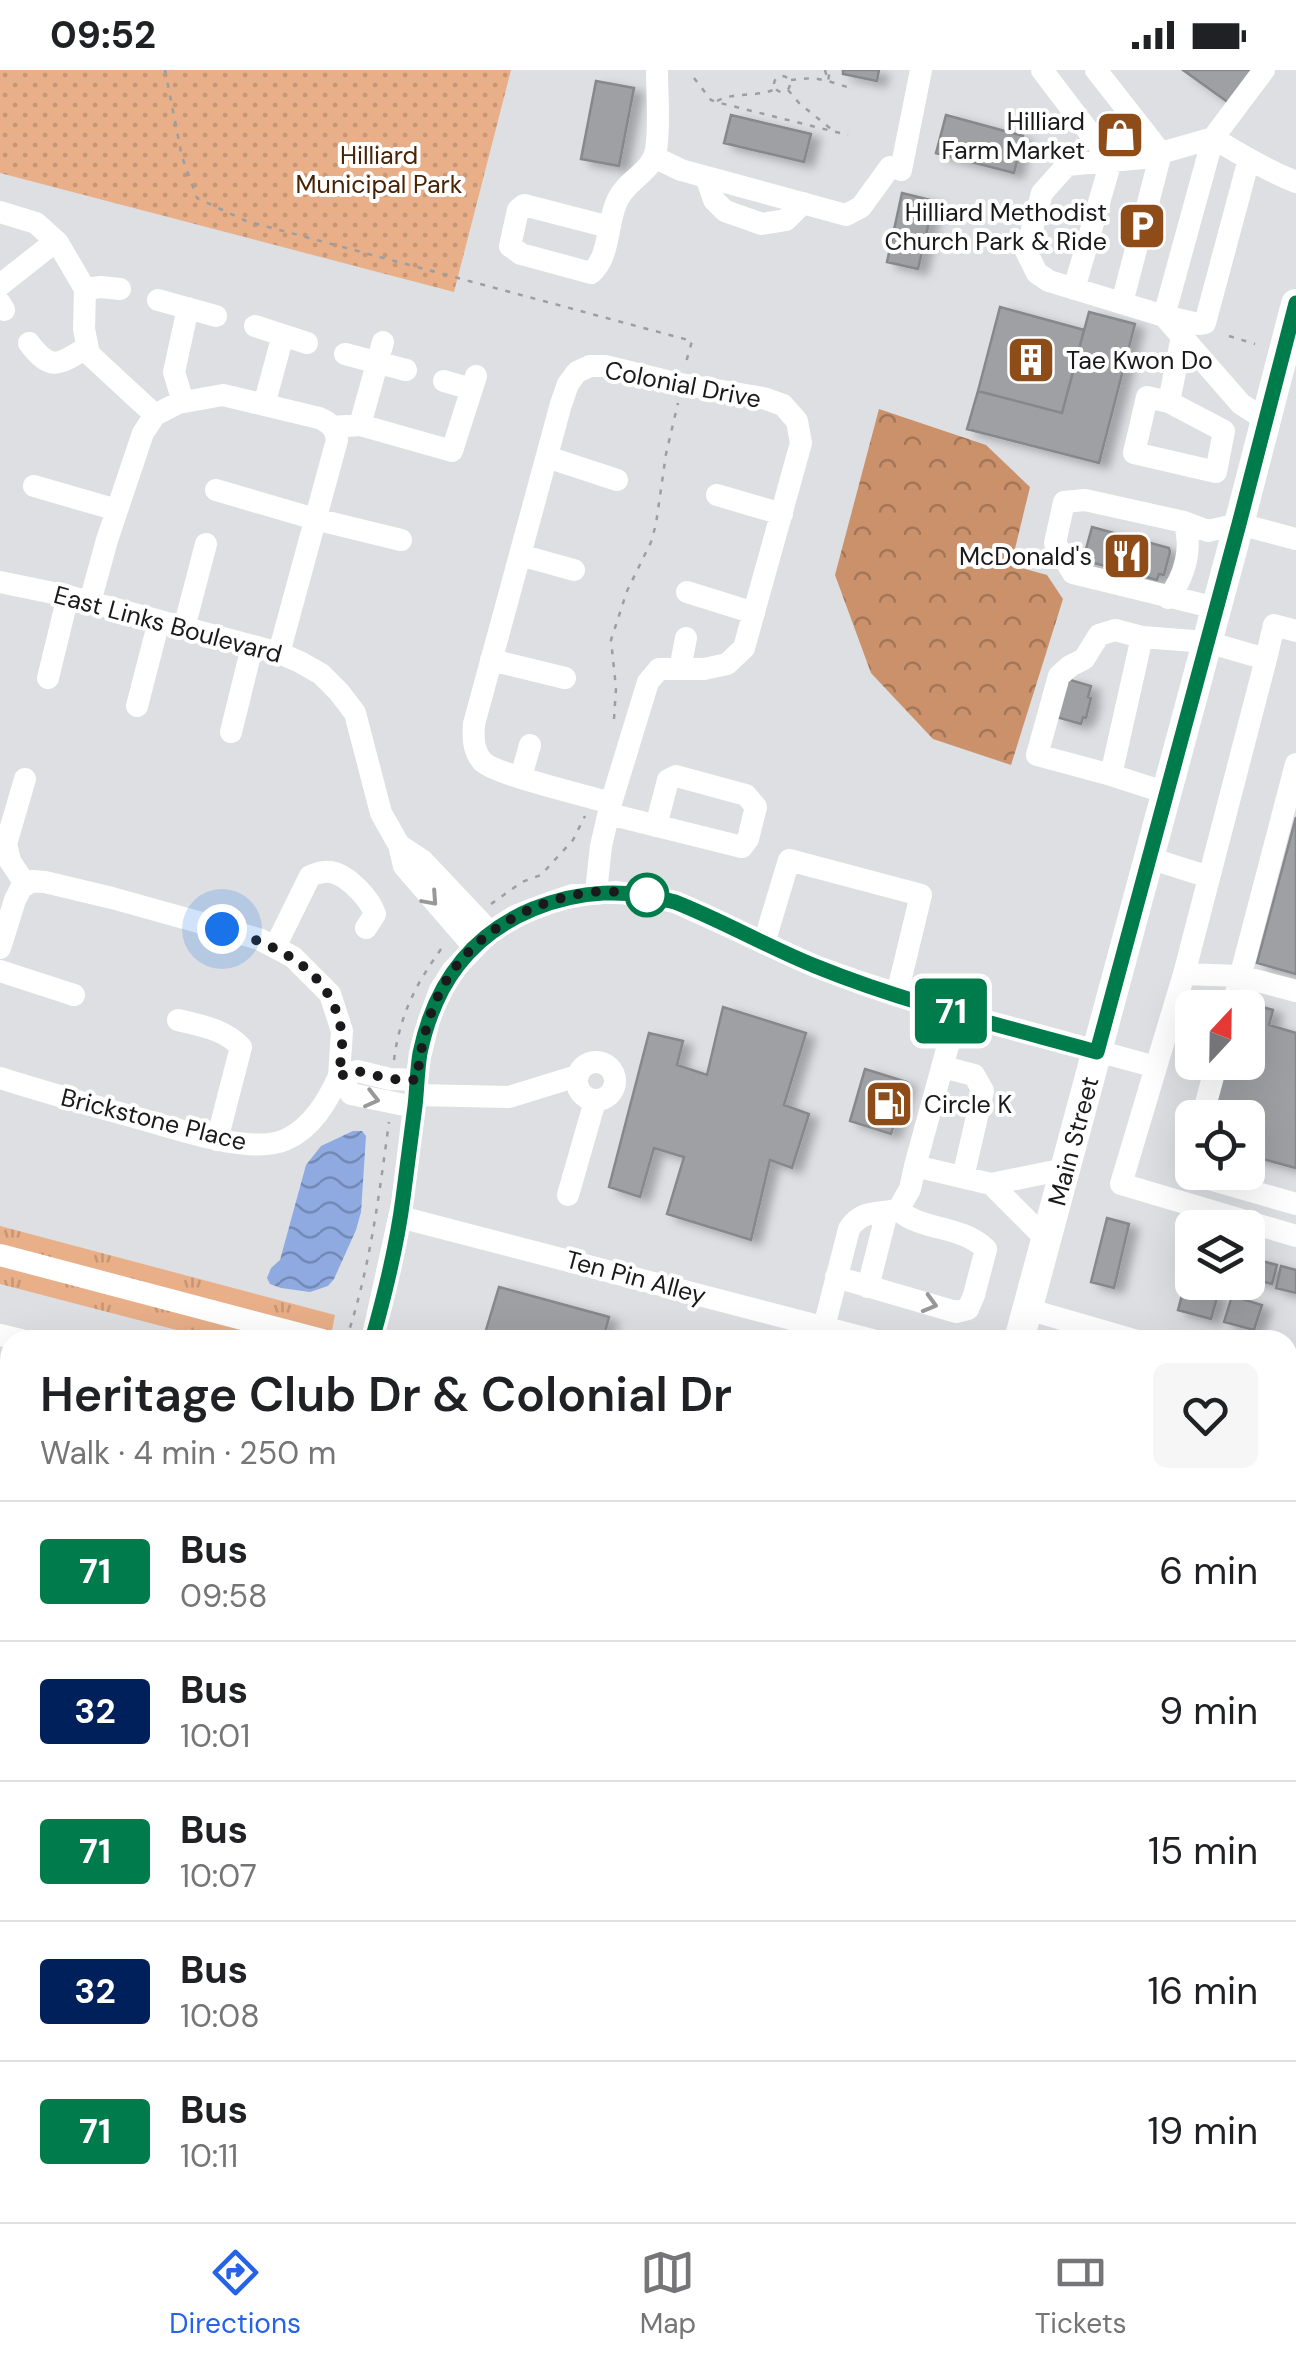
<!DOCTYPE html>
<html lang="en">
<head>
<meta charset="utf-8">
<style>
  body { margin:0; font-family:"DM Sans",sans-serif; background:#f6f6f6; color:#202124; height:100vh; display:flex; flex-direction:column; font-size:38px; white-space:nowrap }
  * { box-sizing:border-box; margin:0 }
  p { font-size:32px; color:#757577 }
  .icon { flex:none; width:55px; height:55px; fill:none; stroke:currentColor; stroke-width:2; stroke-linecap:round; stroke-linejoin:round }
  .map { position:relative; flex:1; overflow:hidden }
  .sheet { position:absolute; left:0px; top:1260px; width:1298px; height:892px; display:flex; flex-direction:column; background:#fff; border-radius:30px 30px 0 0; box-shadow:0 10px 40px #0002 }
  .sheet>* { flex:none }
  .badge { padding:0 20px; border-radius:8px; font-size:35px; line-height:65px }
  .needle { width:65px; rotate:22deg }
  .buttons { position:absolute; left:1175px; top:920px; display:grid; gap:20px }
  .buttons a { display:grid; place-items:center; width:90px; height:90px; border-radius:15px; background:#fff; box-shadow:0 10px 40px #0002; font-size:50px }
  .you { position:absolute; width:50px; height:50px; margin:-25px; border:8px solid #fff; border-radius:50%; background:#1a73e8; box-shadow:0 0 0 15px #1a73e833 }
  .map>.badge { position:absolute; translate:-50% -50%; box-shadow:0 0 0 5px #fff }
  .round { display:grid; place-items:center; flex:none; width:105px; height:105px; border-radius:15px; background:#f6f6f6 }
  .head { display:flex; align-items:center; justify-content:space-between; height:170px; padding:0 40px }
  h1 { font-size:48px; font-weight:600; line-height:75px }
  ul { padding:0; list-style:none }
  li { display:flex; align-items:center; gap:30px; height:140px; padding:0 40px; border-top:2px solid #e0e0e0 }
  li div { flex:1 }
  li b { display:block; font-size:38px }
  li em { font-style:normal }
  li .badge { min-width:110px; font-weight:700; text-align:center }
  .status { display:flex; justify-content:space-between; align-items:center; height:70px; padding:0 50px; background:#fff; direction:ltr }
  .status svg { height:28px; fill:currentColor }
  .tabs { display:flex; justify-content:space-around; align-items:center; height:140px; border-top:2px solid #e0e0e0; background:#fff; font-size:28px; color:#757577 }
  .tabs a { display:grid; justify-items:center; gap:5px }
  .tabs .selected { color:#2563eb }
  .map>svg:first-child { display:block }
  .grass { fill:url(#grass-tufts) }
  .forest { fill:url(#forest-crowns) }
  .park { fill:url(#park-dots) }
  .water { fill:url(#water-waves) }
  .building { fill:#9ea0a3; stroke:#87888c; stroke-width:2.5; filter:url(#shadow) }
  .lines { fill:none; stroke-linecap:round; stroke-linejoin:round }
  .path { stroke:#9c9ea1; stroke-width:2.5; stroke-dasharray:5 8; stroke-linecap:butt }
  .minor { stroke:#fff; stroke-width:22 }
  .major { stroke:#fff; stroke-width:30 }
  .oneway { stroke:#989899 }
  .line-casing { stroke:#fff; stroke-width:22 }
  .line { stroke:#007b4b; stroke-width:15 }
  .walk { stroke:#1a1a1c; stroke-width:10; stroke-dasharray:0 18 }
  .stop-dot { fill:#fff; stroke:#007b4b; stroke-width:5 }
  .labels { text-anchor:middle; stroke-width:8; stroke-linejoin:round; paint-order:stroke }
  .poi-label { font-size:25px; fill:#1a1a1c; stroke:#fff; text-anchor:end }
  .park-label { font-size:25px; fill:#482304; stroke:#fff }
  .street-label { font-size:25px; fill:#1a1a1c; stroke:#fff }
</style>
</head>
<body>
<div class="status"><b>09:52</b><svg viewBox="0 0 49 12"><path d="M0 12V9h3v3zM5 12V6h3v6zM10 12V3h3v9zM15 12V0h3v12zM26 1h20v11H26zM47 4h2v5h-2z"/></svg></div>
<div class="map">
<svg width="1296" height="2152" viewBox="0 0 1296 2152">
  <defs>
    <pattern id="grass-tufts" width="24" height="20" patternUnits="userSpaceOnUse" patternTransform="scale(2.5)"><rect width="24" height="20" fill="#e8af88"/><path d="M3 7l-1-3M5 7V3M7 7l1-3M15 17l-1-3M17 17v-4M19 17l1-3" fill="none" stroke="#c69675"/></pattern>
    <pattern id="forest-crowns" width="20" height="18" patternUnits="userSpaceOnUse" patternTransform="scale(2.5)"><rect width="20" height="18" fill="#ca916b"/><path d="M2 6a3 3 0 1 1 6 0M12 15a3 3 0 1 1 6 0" fill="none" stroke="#a37657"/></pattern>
    <pattern id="park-dots" width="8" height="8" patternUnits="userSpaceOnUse" patternTransform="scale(2.5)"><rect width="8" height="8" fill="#e8af88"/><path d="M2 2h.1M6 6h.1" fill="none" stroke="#c69675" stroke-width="1.8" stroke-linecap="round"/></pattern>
    <pattern id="water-waves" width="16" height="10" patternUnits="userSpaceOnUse" patternTransform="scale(2.5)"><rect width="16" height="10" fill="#8eaae1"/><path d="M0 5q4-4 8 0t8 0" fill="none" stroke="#738ab6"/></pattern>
    <filter id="shadow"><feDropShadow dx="9" dy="5" stdDeviation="5" flood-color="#0004"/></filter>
  </defs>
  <rect width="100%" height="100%" fill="#dddfe3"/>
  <path class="grass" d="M0 1156 335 1245 330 1270H215L0 1214Z"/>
  <path class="forest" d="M879 339 986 375 1030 417 1011 495 1047 505 1063 529 1011 695 933 669 871 603 835 505Z"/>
  <path class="park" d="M0 0H511L454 222 0 103Z"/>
  <path class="water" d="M353 1061H362L366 1066 361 1142 356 1160 334 1209 328 1216 310 1222 281 1218 270 1214 267 1208 271 1198 280 1190 306 1095 321 1076Z"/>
  <path class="building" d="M843 0H879L877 11 843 4Z
    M1183 0H1252L1229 33Z
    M596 11 634 18 619 96 581 89Z
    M731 45 811 64 804 92 724 73Z
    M946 45 1023 66 1014 103 936 83Z
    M902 123 934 131 918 199 887 192Z
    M1000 237 1084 260 1062 343 978 321Z
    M1089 242 1135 254 1099 393 967 359 978 321 1062 343Z
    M1092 457 1169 478 1170 482 1164 505 1159 504 1157 510 1083 490Z
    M1067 609 1091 616 1088 627 1091 628 1086 648 1083 647 1081 654 1056 647Z
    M1296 747V904L1257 893Z
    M1243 932 1273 940 1269 955 1296 963V1098L1248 1085V1048H1211L1226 992H1248V938H1241Z
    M723 937 806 963 784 1035 809 1044 792 1098 770 1090 751 1170 667 1144 684 1087 654 1078 640 1127 609 1117 649 963 683 971 677 995 707 1005Z
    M865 999 907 1012 891 1064 850 1051Z
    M1107 1148 1129 1154 1114 1218 1091 1212Z
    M1254 1189 1277 1195 1272 1214 1249 1208Z
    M1281 1196 1296 1200V1223L1276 1218Z
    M1185 1214 1218 1224 1211 1249 1178 1240Z
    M499 1217 609 1247 603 1270H483Z
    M1232 1226 1262 1235 1254 1260 1224 1252Z
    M1292 1362 1296 1364V1389L1288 1387V1377Z
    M107 2142H125L123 2152H104Z
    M152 2142H171L168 2152H149Z
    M202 2142H230L264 2152H199Z
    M1088 2142H1125L1126 2151 1090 2152Z
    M1152 2142H1170L1185 2147 1184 2152H1149Z"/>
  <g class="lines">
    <path class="path" d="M165 0 182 87 197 128 246 151 692 271 685 296
      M825 0 828 11 847 17
      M774 14a8 8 0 1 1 16 0a8 8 0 1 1-16 0Z
      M694 8 711 30 716 32 848 65
      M791 10 813 8 828 11 830 0
      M788 20 799 33 831 59
      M717 31C736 21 756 28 775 19
      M1229 266 1255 274
      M614 649 616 618 611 570 627 521 651 472 656 454 666 384 678 333
      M491 834 522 812 541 805 573 770 585 746
      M394 990C400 943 417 912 444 875
      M346 1270C370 1199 379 1126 389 1052
      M741 2152 744 2142"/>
    <path class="minor" d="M1042 0 1111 91 1074 219
      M1096 0 1161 83 1122 233
      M1264 0 1213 68 1164 246 1241 334 1266 350
      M654 87 681 100 846 145 861 137 890 97
      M1249 89 1205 253 1198 254 1164 246 1049 211 1037 203 1026 181 1042 123 1067 95 1143 88 1213 68C1240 84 1266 100 1296 112
      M901 100 921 0
      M706 107 714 130 725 141 762 154 786 150 803 133
      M0 142 36 153 58 173 85 219 84 259 89 284 155 345
      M609 157 524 135 518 140 510 176 521 184 591 203C611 186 606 152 618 129 627 110 653 101 656 80 660 56 657 25 657 0
      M0 215 56 171
      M85 219 101 217 120 219
      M158 230 216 246
      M0 233 4 240
      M255 256 307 273
      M29 273C51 302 59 295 87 277
      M345 284 406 300
      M444 311 471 319
      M183 332 174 302 188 238
      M1169 332 1224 361 1216 402 1134 383 1147 327 1169 332 1182 266
      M264 335 283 265
      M360 355 383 272
      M332 357 360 355 452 381 476 306
      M547 387 617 410
      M34 416 117 440
      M216 420 315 449 401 470
      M717 425 782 444
      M520 485 574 500
      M0 512 68 526 279 583 300 592 321 604 339 622 355 643 381 743 399 775 404 796 474 877
      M687 522 754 543
      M1168 528C1185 507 1193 477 1184 452
      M90 532 107 470 143 363 155 345 178 333 223 325 319 348C331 353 335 358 337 370L279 583
      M1216 538 1073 503 1055 473 1064 432 1085 430 1184 452 1208 461 1239 454 1296 469
      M184 558 206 474
      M1266 589 1274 555 1296 561
      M491 590 565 608
      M680 599 686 568
      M48 608 68 526
      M137 636 159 551
      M231 662 252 577
      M1111 705 1037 685 1059 606 1070 596 1084 589 1099 565 1115 560 1142 567
      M521 707 530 675
      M25 709 6 774 10 791 26 815
      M609 744 742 777 748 769 756 737 746 725 676 706 668 710 656 756
      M399 775 423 791 490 862
      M1149 788 1209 807
      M596 822 601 776 611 733 648 612 659 599H704L727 594 744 578 801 373 797 351 783 335 763 328 675 313 605 296H590L577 302 568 314 561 334 474 654C473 668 473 681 483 692 497 705 588 726 611 733
      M764 873 789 790 921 825 897 924
      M275 877 310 806C318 803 326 800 335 803 350 808 370 829 375 844L366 858
      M0 878 15 830 21 818 32 811 45 812 112 828 259 869 293 887 330 924 342 961 339 1006 351 1024 414 1037
      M0 901 74 925
      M1184 904 1240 906 1296 921
      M1232 938 1296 694
      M957 943 915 1096 991 1114 1065 1099
      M178 950C202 956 224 959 241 977L217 1070
      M577 1011a19 19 0 1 1 38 0a19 19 0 1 1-38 0Z
      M943 997 974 1005 983 1021 963 1107
      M1156 997 1121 1114 1296 1166
      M339 1006 357 1001 390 1009 417 1010
      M0 1008C47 1023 94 1036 141 1049 178 1059 250 1085 285 1070 312 1058 327 1032 339 1006
      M416 1025 509 1027 577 1006
      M1202 1048 1217 992
      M1188 1103 1296 1134
      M991 1114 1046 1169
      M568 1125 595 1031
      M400 1147 872 1270
      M0 1185 322 1270
      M836 1207 956 1242 968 1239 974 1225 986 1179C959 1154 924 1162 898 1140
      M868 1217 887 1142
      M1027 1239 1134 1270
      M824 1257 849 1159C862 1139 879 1144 898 1140L910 1119 915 1096
      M0 1265 21 1270
      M372 1270 402 1134 420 987 429 950 440 920 452 901 490 862 515 846 552 832 573 825 617 822 675 832 817 897 857 911 957 943 1156 997 1184 904 1266 589 1207 572 1142 567 1111 705 1167 723
      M1288 1315 1296 1318
      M0 1560 10 1563
      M1288 1856 1296 1848
      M0 1866 10 1869
      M1288 2131 1296 2134
      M76 2152 79 2142
      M370 2152 372 2142
      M487 2152 488 2142
      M584 2152 587 2142
      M702 2152 704 2142
      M1028 2152 1030 2142"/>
    <path class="major" d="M1019 1270 1239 454 1296 234
      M778 2152 781 2142"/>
  </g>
  <defs><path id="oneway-chevron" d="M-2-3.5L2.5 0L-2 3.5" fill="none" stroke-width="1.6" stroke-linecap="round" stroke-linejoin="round" transform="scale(2.5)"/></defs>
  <g class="oneway">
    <use href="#oneway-chevron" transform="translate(431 829) rotate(48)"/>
    <use href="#oneway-chevron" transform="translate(372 1029) rotate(14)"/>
    <use href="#oneway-chevron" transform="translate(930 1234) rotate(16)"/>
  </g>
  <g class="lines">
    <g class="line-casing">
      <path id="line" d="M372 1270C385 1224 397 1175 403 1128 407 1097 411 1067 415 1036 417 1019 417 1001 420 983 434 916 468 866 533 839 581 820 625 818 675 832 723 851 768 877 815 896 906 933 1003 956 1097 982L1239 454 1296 233"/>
    </g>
    <use href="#line" class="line"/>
    <path class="walk" d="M222 859C275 874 330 898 341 959 344 974 340 992 339 1006L357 1001 390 1009 417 1010C420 979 427 947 441 920 470 864 532 829 593 822 614 820 634 824 655 826L647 825"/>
  </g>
  <defs>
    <g id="shop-square" transform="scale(2.5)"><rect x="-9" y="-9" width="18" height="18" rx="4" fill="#8d4c18" stroke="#fff"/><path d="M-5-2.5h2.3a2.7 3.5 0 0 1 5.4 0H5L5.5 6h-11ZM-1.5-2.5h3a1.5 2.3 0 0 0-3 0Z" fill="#fff"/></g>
    <g id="parking-square" transform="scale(2.5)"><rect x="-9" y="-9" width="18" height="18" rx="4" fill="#8d4c18" stroke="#fff"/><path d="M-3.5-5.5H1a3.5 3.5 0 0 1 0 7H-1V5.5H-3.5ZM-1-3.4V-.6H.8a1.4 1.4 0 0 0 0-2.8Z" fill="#fff"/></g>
    <g id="building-square" transform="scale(2.5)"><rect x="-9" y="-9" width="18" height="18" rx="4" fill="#8d4c18" stroke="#fff"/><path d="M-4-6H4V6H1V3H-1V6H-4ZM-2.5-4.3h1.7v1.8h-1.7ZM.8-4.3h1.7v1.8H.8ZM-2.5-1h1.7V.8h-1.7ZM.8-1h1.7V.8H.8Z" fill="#fff"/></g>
    <g id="restaurant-square" transform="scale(2.5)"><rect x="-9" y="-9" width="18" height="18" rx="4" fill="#8d4c18" stroke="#fff"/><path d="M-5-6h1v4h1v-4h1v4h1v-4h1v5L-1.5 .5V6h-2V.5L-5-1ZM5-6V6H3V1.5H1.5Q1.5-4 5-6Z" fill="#fff"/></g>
    <g id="fuel-square" transform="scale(2.5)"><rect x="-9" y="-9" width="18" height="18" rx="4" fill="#8d4c18" stroke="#fff"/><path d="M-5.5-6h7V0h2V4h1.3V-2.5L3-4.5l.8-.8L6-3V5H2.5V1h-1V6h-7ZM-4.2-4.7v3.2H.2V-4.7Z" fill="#fff"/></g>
  </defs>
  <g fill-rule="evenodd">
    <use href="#shop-square" x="1120" y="65"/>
    <use href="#parking-square" x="1142" y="156"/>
    <use href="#building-square" x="1031" y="290"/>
    <use href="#restaurant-square" x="1127" y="486"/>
    <use href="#fuel-square" x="889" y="1034"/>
  </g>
  <circle class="stop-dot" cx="647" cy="825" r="20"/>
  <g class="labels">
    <g class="poi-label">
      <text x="1085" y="60">Hilliard<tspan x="1085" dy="29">Farm Market</tspan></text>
      <text x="1107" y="151">Hilliard Methodist<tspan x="1107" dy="29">Church Park &amp; Ride</tspan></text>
      <text x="1066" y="299" text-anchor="start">Tae Kwon Do</text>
      <text x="1092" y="495">McDonald's</text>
      <text x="924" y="1043" text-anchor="start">Circle K</text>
    </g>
    <g class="park-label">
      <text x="379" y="94">Hilliard<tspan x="379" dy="29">Municipal Park</tspan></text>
    </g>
    <g class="street-label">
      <text transform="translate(683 314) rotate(11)" y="9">Colonial Drive</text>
      <text transform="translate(168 554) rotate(15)" y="9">East Links Boulevard</text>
      <text transform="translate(154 1049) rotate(14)" y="9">Brickstone Place</text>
      <text transform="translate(1073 1071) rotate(-75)" y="9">Main Street</text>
      <text transform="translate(636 1207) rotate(15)" y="9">Ten Pin Alley</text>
    </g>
  </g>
</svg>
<div class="buttons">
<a><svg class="needle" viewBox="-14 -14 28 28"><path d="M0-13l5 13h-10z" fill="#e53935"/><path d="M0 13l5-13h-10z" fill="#757577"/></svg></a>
<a><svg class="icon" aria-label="locate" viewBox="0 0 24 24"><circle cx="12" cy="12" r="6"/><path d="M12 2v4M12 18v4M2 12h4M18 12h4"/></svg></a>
<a><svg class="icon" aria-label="layers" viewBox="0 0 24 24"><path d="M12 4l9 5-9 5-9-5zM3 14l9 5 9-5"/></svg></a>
</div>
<div class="you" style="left:222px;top:859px"></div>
<b class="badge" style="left:951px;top:941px;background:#007b4b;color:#fff">71</b>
<section class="sheet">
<div class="head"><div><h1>Heritage Club Dr &amp; Colonial Dr</h1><p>Walk · 4 min · 250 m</p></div><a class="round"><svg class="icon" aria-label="heart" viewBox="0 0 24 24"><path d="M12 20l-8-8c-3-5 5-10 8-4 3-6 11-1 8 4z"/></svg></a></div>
<ul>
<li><span class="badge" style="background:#007b4b;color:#fff">71</span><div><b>Bus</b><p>09:58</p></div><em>6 min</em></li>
<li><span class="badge" style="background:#00205b;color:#fff">32</span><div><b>Bus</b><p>10:01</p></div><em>9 min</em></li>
<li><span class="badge" style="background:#007b4b;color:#fff">71</span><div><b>Bus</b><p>10:07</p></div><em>15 min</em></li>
<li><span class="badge" style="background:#00205b;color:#fff">32</span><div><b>Bus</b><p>10:08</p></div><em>16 min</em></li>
<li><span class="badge" style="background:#007b4b;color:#fff">71</span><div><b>Bus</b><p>10:11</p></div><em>19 min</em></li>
</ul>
</section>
</div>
<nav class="tabs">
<a class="selected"><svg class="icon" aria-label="directions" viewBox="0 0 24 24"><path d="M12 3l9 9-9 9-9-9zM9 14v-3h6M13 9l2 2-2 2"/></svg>Directions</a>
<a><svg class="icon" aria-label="map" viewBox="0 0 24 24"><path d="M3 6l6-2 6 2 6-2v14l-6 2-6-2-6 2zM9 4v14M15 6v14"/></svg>Map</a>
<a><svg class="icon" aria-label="tickets" viewBox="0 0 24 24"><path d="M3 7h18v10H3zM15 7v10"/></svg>Tickets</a>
</nav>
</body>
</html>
